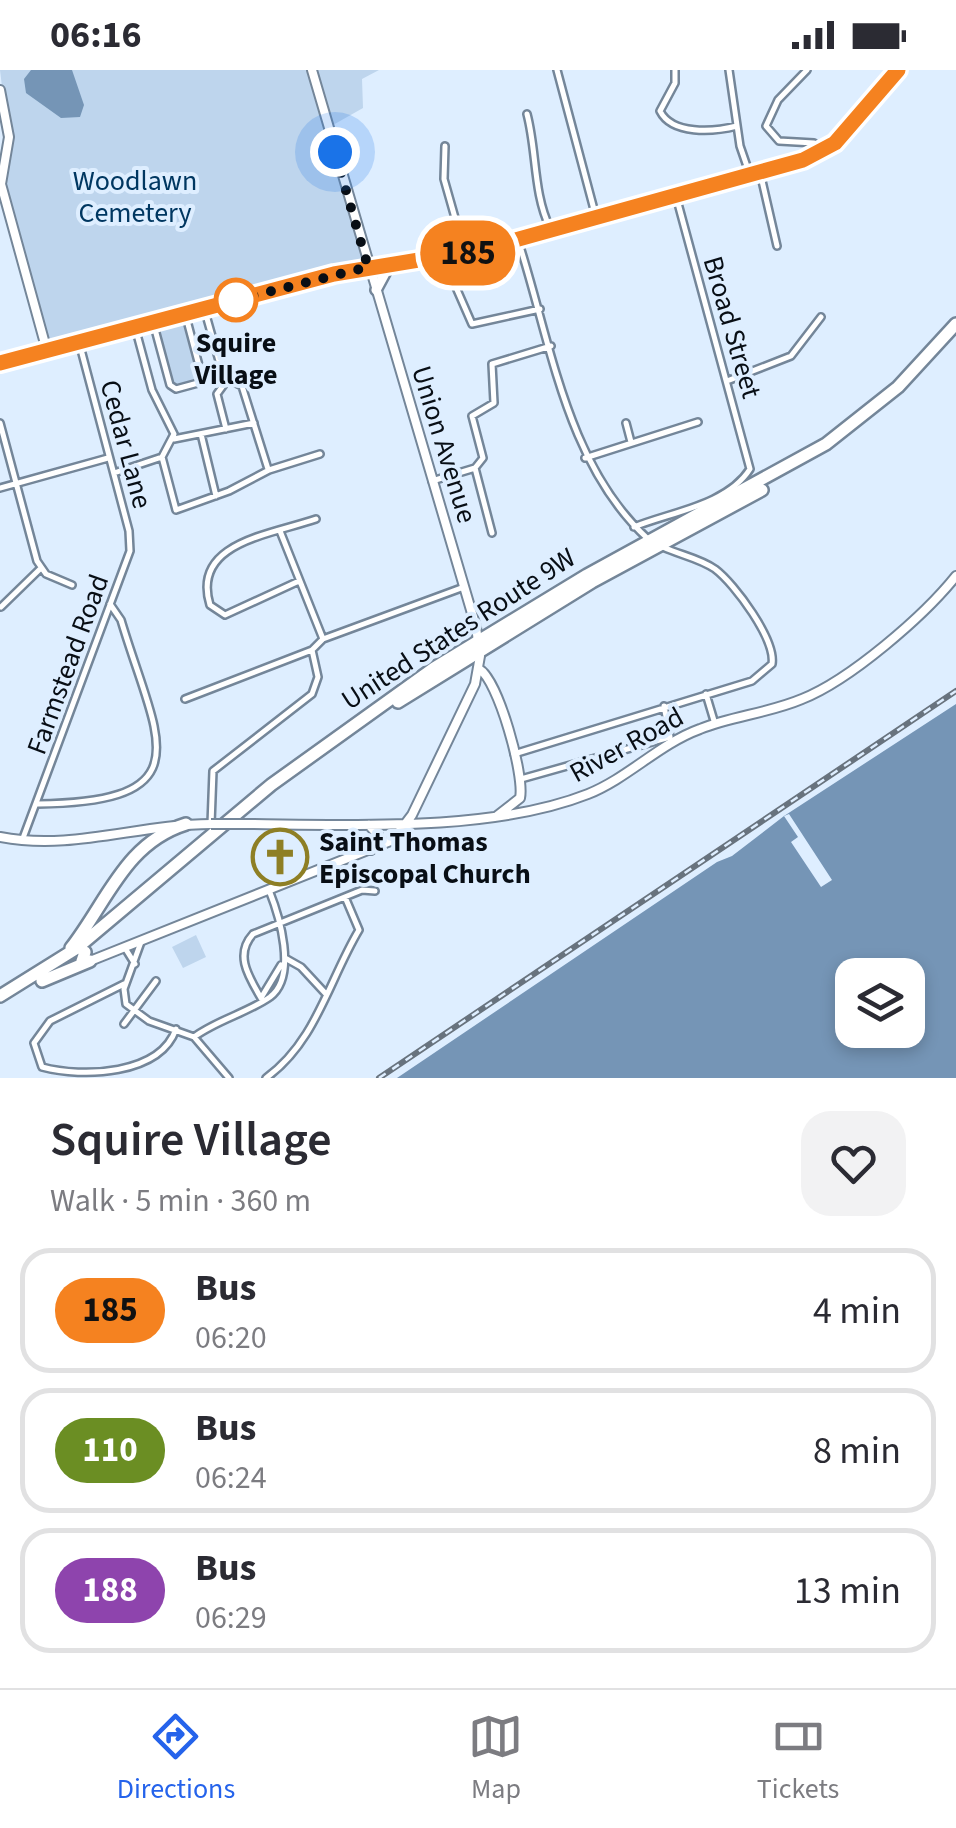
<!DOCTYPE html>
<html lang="en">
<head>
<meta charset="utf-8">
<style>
  body { margin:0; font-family:"Source Sans 3",sans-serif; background:#f2f2f3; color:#2b2b33; height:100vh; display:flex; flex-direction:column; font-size:38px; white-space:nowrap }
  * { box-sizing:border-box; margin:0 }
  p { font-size:32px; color:#7c7c81 }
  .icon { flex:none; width:55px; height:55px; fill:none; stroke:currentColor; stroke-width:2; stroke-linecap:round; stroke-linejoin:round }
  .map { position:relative; height:1008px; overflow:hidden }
  .panel { display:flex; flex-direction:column; background:#fff; flex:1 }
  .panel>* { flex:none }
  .badge { padding:0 20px; border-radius:32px; font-size:35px; line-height:65px }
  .tools { position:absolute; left:835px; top:888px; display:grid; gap:20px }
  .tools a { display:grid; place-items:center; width:90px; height:90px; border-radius:20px; background:#fff; box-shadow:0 5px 15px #0003; font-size:50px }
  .you { position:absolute; width:50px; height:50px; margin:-25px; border:8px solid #fff; border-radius:50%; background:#1a73e8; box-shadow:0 0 0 15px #1a73e833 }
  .map>.badge { position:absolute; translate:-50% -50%; box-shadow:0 0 0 5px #fff }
  .round { display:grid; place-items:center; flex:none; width:105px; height:105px; border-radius:30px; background:#f2f2f3 }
  .head { display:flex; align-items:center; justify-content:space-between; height:170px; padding:0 50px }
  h1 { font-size:48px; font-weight:600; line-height:75px }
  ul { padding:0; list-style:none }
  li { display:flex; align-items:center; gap:30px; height:125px; margin:0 20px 15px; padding:0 30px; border:5px solid #e1e1e2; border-radius:30px }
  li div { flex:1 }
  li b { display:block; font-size:38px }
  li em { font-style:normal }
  li .badge { min-width:110px; font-weight:700; text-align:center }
  .status { display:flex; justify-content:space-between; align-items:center; height:70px; padding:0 50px; background:#fff; direction:ltr }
  .status svg { height:28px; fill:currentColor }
  .tab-bar { display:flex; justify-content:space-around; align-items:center; height:140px; border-top:2px solid #e1e1e2; background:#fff; font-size:28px; color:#7c7c81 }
  .tab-bar a { display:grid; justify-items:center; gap:5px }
  .tab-bar .selected { color:#2563eb }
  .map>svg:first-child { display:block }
  .green { fill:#bed5ed }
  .water { fill:#7595b6; fill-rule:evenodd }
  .pier { fill:#deeeff }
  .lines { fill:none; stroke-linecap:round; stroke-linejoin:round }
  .minor-casing { stroke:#748699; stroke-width:10 }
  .tertiary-casing { stroke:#748699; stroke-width:12 }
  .secondary-casing { stroke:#748699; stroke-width:14 }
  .trunk-casing { stroke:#748699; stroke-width:16 }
  .minor { stroke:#fff; stroke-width:5 }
  .tertiary { stroke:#fff; stroke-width:8 }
  .secondary { stroke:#fff; stroke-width:9 }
  .trunk { stroke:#fff; stroke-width:11 }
  .rail-casing { stroke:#68737e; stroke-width:6 }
  .rail { stroke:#deeeff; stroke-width:2.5; stroke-dasharray:8; stroke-linecap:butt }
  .tertiary-bridge-casing { stroke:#748699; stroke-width:12; stroke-linecap:butt }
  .tertiary-bridge { stroke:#fff; stroke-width:8 }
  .line-casing { stroke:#fff; stroke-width:22 }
  .line { stroke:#f58220; stroke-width:15 }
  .walk { stroke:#080e15; stroke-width:10; stroke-dasharray:0 18 }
  .stop-dot { fill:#fff; stroke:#f58220; stroke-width:5 }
  .labels { text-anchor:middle; stroke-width:8; stroke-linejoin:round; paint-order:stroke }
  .park-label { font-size:28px; fill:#003761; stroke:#deeeff }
  .street-label { font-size:28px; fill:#080e15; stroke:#deeeff }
  .stop-label { font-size:28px; font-weight:bold; fill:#080e15; stroke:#deeeff }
  .poi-label { font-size:28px; font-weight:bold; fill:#080e15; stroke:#deeeff; text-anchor:start }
</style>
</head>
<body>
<div class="status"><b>06:16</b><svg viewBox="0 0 49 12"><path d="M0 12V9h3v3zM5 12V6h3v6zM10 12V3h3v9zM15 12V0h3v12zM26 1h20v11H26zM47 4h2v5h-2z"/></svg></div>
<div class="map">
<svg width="956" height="1008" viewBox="0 0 956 1008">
  <rect width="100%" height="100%" fill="#deeeff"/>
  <path class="green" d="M0 0H313L369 197 186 243 201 311 173 318 153 252 47 281 1 114 8 67Z
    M317 0H379L362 9 363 38 333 55Z
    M196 865 206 887 183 898 172 877Z"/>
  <path class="water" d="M31 0H72L84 35 80 47 61 48 26 23 24 9Z
    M956 634V1008H397L717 792 732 786 784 746ZM852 905H908V960H852Z"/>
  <path class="pier" d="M789 744 832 810 821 817 791 772 798 767 784 746Z"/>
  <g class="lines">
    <g class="minor-casing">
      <path id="minor" d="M557 0 596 147
        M675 0V13L660 41C672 65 713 62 737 56
        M729 0 740 76 750 105
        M807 0 778 30 766 56 779 71 814 73 821 80
        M527 44C537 82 533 123 550 158
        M445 76 444 109 465 183
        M760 102 777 176
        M518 170C551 272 566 394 648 469
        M449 186 451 206 472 254 540 239
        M204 238 225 312
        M153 252 170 315 176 319 198 313 201 303 185 243
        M135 257 152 320 174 364 162 387 176 440 229 421 269 400 320 384
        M727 311 791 286 821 247
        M225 313 230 310 242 316 268 399
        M225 313 217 324 226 359
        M0 353 37 491 46 504 72 515
        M626 353 631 372
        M201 364 216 426
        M174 369 254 353
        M585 388 698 352
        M475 398 483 388 472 346 494 333 492 294 551 276
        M475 398 492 463
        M114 403 162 387
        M432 411 475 398
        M0 418 108 388
        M634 457C671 442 727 435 750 399L676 126
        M280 461 323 569
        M299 511 225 545 210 535C191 473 269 465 316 449
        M1 537 40 499
        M706 624 715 654
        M185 629 312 580 323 569 464 517
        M664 636 670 667
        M514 684 752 611 772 594C776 570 735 514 715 499 699 488 680 485 663 477
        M521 709 670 667
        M38 734C207 732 156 668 121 550L110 534
        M211 754 213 701 312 624 318 607 312 580
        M23 768 130 481 129 461 79 272
        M141 872 124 919 126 934 149 951 194 967 229 1008
        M125 878 135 894
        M285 888 301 897 326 924
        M126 913 50 951 34 973 42 997C83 1008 160 1005 176 959
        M261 928C249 907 234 885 253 864L362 820 375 821
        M261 928 281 895
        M124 954 156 911
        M194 967C217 950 249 942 270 927 298 906 279 845 269 820
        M266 1008C316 972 329 910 359 860L345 827"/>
    </g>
    <g class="tertiary-casing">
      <path id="tertiary" d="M0 20 9 67 1 114 47 281
        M479 599C498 609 525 706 520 728L497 746
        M248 754C351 755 492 762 588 724 628 708 659 674 700 659 733 646 769 643 802 629 850 610 924 546 956 506
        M369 755 378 765 371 780
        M0 767C73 781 138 754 211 754
        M90 891 393 770 412 745 475 614 480 586 476 557 312 0"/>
    </g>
    <g class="secondary-casing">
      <path id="secondary" d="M376 220 390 194
        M0 293 335 203 479 180 803 90 835 73 898 0"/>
    </g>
    <g class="trunk-casing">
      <path id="trunk" d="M398 632 592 512 762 420
        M71 878C107 832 125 773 186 754
        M42 911 90 891H82L85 882
        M0 926 77 878 271 715 434 598 587 505 826 374 898 317 956 254"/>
    </g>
    <use href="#minor" class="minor"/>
    <use href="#tertiary" class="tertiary"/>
    <use href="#secondary" class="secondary"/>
    <use href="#trunk" class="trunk"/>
    <g class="rail-casing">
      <path id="rail" d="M379 1008 956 621"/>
    </g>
    <use href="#rail" class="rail"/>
    <g class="tertiary-bridge-casing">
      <path id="tertiary-bridge" d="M211 754H248"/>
    </g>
    <use href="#tertiary-bridge" class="tertiary-bridge"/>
  </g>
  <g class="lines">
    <g class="line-casing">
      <path id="line" d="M0 293 334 204 479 180 803 90 835 73 898 0"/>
    </g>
    <use href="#line" class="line"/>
    <path class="walk" d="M236 230 368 197 335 82"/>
  </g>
  <defs>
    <g id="church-ring" transform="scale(2.875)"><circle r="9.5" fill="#deeeff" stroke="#8e7f25" stroke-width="1.5"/><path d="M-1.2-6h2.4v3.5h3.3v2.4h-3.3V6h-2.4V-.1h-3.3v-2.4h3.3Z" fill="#8e7f25"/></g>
  </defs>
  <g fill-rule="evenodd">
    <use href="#church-ring" x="280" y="787"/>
  </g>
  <circle class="stop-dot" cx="236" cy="230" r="20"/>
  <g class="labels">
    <g class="park-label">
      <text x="135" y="120">Woodlawn<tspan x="135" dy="32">Cemetery</tspan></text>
    </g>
    <g class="street-label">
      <text transform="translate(733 257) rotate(74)" y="10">Broad Street</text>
      <text transform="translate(127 374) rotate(75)" y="10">Cedar Lane</text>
      <text transform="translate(445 374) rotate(73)" y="10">Union Avenue</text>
      <text transform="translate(458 558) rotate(-33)" y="10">United States Route 9W</text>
      <text transform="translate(67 594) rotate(-70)" y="10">Farmstead Road</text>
      <text transform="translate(626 674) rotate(-29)" y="10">River Road</text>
    </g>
    <g class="stop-label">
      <text x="236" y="282">Squire<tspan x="236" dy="32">Village</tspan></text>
    </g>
    <g class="poi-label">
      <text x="319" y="781">Saint Thomas<tspan x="319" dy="32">Episcopal Church</tspan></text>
    </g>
  </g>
</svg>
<div class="tools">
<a><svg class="icon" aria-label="layers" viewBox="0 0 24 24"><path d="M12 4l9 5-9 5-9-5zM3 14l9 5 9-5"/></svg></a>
</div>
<div class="you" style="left:335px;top:82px"></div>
<b class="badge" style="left:468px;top:183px;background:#f58220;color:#111">185</b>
</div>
<section class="panel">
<div class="head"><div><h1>Squire Village</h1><p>Walk · 5 min · 360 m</p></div><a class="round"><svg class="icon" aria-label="heart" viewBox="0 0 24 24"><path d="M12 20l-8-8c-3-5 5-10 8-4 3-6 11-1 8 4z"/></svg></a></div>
<ul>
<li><span class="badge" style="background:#f58220;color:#111">185</span><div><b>Bus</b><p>06:20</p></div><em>4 min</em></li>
<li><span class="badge" style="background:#6b8e23;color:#fff">110</span><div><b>Bus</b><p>06:24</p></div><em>8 min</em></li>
<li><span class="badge" style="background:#8e44ad;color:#fff">188</span><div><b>Bus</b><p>06:29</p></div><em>13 min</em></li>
</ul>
</section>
<nav class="tab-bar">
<a class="selected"><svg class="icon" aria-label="directions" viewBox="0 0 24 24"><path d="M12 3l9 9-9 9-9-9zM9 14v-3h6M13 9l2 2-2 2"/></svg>Directions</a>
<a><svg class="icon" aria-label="map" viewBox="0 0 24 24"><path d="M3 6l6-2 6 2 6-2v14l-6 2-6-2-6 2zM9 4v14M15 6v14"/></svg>Map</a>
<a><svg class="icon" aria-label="tickets" viewBox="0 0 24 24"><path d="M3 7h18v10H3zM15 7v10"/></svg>Tickets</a>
</nav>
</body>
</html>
